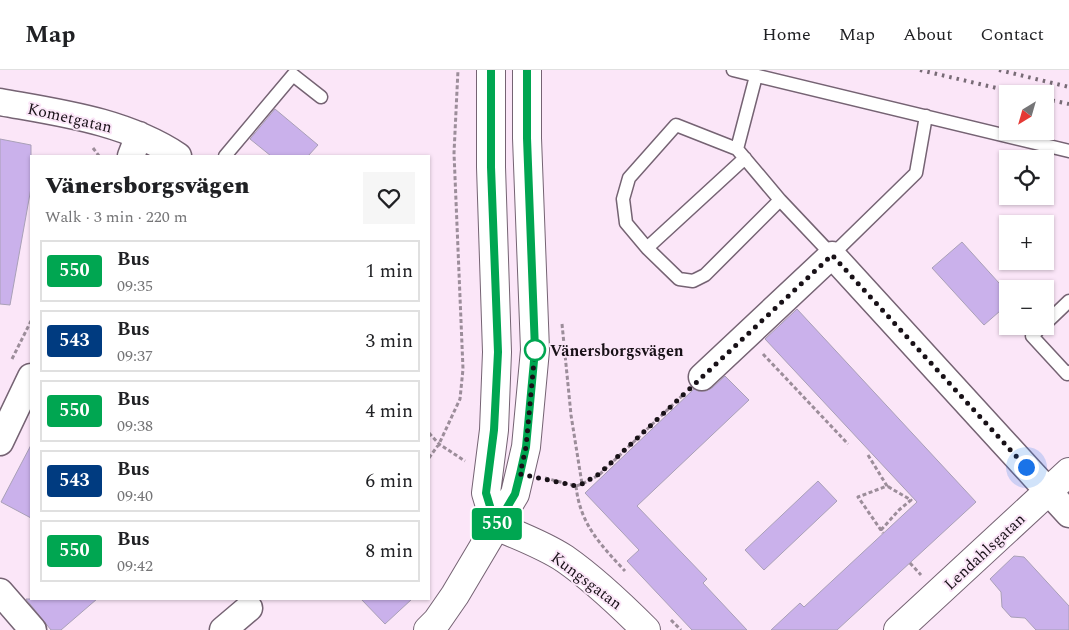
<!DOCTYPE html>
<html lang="en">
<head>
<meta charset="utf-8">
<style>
  body { margin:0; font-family:Spectral,serif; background:#f6f6f6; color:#202124; height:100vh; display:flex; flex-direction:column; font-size:19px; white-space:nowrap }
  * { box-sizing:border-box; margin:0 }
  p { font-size:16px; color:#757577 }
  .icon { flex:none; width:28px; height:28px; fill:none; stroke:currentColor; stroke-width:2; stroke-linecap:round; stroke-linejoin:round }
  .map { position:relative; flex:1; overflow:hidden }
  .side { position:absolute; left:30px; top:85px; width:400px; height:445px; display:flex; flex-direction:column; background:#fff; border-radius:0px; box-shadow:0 1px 4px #0004 }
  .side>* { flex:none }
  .badge { padding:0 10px; border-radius:4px; font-size:18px; line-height:32px }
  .needle { width:32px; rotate:217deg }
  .controls { position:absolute; left:999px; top:15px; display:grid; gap:10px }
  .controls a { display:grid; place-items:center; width:55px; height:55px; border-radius:0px; background:#fff; box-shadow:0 1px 4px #0004; font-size:25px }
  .you { position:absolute; width:25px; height:25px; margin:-12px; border:4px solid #fff; border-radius:50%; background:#1a73e8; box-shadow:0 0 0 8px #1a73e833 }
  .map>.badge { position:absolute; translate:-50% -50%; box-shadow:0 0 0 2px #fff }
  .round { display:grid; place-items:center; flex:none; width:52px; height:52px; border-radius:0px; background:#f6f6f6 }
  .headline { display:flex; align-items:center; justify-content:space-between; height:85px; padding:0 15px }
  h1 { font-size:24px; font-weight:800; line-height:38px }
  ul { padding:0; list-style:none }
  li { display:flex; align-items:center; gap:15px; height:62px; margin:0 10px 8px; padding:0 5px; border:2px solid #e0e0e0; border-radius:0px }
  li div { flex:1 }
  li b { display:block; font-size:19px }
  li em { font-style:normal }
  li .badge { min-width:55px; font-weight:700; text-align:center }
  header { display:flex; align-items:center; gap:30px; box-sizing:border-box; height:70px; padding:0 25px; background:#fff; border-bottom:1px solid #e0e0e0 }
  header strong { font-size:24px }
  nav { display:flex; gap:28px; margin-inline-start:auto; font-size:18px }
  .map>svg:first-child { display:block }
  .building { fill:#cab1eb; stroke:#a9a0b7 }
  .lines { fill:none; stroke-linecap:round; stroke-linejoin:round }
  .lane-casing { stroke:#756373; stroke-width:15 }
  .street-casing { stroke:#756373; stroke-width:29 }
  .secondary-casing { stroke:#756373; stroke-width:30 }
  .path { stroke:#9c8d9a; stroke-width:3; stroke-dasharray:4 2.5; stroke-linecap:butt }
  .lane { stroke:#fff; stroke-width:12 }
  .street { stroke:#fff; stroke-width:26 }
  .secondary { stroke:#fff; stroke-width:28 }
  .rail { stroke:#786b76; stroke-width:4; stroke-dasharray:2.5 5; stroke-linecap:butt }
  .line-casing { stroke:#fff; stroke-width:11 }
  .line { stroke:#00a651; stroke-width:8 }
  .walk { stroke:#181117; stroke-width:5; stroke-dasharray:0 9 }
  .stop-dot { fill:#fff; stroke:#00a651; stroke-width:2.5 }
  .labels { text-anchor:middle; stroke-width:4; stroke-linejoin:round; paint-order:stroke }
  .street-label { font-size:16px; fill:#181117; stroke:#fbe6f8 }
  .stop-label { font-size:16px; font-weight:bold; fill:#181117; stroke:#fbe6f8; text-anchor:start }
</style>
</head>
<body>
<header>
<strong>Map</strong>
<nav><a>Home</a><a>Map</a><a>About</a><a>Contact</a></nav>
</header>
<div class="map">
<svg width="1069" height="560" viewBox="0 0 1069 560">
  <rect width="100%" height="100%" fill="#fbe6f8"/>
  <path class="building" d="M275 39 318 75 308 86H271L250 69Z
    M0 69 31 75V118L10 235 0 234Z
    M962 172 1008 223V234L984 255 932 198Z
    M797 239 976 432 837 560H771L800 533 804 537 917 432 765 269Z
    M725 306 749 330 637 436 707 509 703 513 747 560H692L627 491 639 480 585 423 694 319 698 321H706L712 318Z
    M31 375V448L1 432Z
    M818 411 837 431 764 500 745 480Z
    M1014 486 1024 487 1069 536V560H1036L1025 548 1011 547 1002 537 1001 522 990 509Z
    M26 529H97L61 560H51Z
    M361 529H412L385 554Z"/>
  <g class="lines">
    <g class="lane-casing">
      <path id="lane" d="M733 0 1069 81
        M737 79 756 6
        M225 86 293 5 321 27
        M780 130 705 205 693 211 679 209 647 178 626 153 623 129 629 108 676 55 737 79 780 130 832 185 916 103 926 46
        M647 178 745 88
        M1045 254 1069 231
        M1042 256 1032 266 1067 304 1069 302"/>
    </g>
    <g class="street-casing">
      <path id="street" d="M0 32C61 43 125 51 178 86
        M131 86 139 65
        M702 307 832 185 1069 444
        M0 372 31 307
        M0 522 33 560
        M223 560 249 538"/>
    </g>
    <g class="secondary-casing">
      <path id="secondary" d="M491 0V97L497 282 494 360 486 423 496 456
        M496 456C519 466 544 475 565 489 595 510 621 535 646 560
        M428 560 437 551 455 525 515 424 526 377 535 280 527 68V0
        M898 560 1069 402"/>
    </g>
    <path class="path" d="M93 78 99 86
      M562 254 571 345 582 414
      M763 284 848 374
      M12 289 31 251
      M429 363 439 374 465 391
      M868 385 887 416 858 427 883 463
      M429 388 439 374 460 329 463 299 454 83 458 0
      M545 408 576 416 582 414 599 405 685 323
      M576 416C580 454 600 474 625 501
      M881 460 899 440 911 430 887 416
      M910 493 921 505
      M671 550 681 560"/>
    <use href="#lane" class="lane"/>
    <use href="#street" class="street"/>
    <use href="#secondary" class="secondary"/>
    <path class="rail" d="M920 0 1022 24
      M999 0 1069 17
      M1045 29 1069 34"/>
  </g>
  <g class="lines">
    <g class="line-casing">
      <path id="line" d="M491 0V97L498 282 494 360 486 423 496 456 515 424 520 404 526 377 535 280 527 68V0"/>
    </g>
    <use href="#line" class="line"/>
    <path class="walk" d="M535 280 526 377 520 404 576 416 582 414 599 404 832 185 1026 397"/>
  </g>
  <circle class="stop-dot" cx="535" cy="280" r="10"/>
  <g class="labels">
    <g class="street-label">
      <text transform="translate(70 47) rotate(13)" y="6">Kometgatan</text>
      <text transform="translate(984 481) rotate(-43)" y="6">Lendahlsgatan</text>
      <text transform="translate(587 510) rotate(37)" y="6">Kungsgatan</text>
    </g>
    <g class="stop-label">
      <text x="550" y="286">Vänersborgsvägen</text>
    </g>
  </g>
</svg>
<div class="controls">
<a><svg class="needle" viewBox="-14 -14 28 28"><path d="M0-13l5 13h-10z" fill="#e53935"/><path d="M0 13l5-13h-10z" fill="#757577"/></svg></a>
<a><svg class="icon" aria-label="locate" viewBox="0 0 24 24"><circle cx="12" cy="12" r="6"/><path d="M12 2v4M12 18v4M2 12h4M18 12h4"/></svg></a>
<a>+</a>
<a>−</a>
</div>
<div class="you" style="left:1026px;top:397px"></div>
<b class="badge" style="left:497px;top:454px;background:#00a651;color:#fff">550</b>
<section class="side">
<div class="headline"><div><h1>Vänersborgsvägen</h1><p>Walk · 3 min · 220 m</p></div><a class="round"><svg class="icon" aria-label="heart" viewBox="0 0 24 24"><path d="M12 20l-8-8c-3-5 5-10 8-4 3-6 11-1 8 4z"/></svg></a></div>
<ul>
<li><span class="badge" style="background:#00a651;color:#fff">550</span><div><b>Bus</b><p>09:35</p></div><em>1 min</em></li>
<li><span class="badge" style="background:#003b80;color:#fff">543</span><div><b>Bus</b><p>09:37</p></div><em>3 min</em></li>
<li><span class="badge" style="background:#00a651;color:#fff">550</span><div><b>Bus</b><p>09:38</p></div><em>4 min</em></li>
<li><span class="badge" style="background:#003b80;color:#fff">543</span><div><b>Bus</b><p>09:40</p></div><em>6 min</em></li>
<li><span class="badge" style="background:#00a651;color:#fff">550</span><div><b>Bus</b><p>09:42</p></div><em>8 min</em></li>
</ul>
</section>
</div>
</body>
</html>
